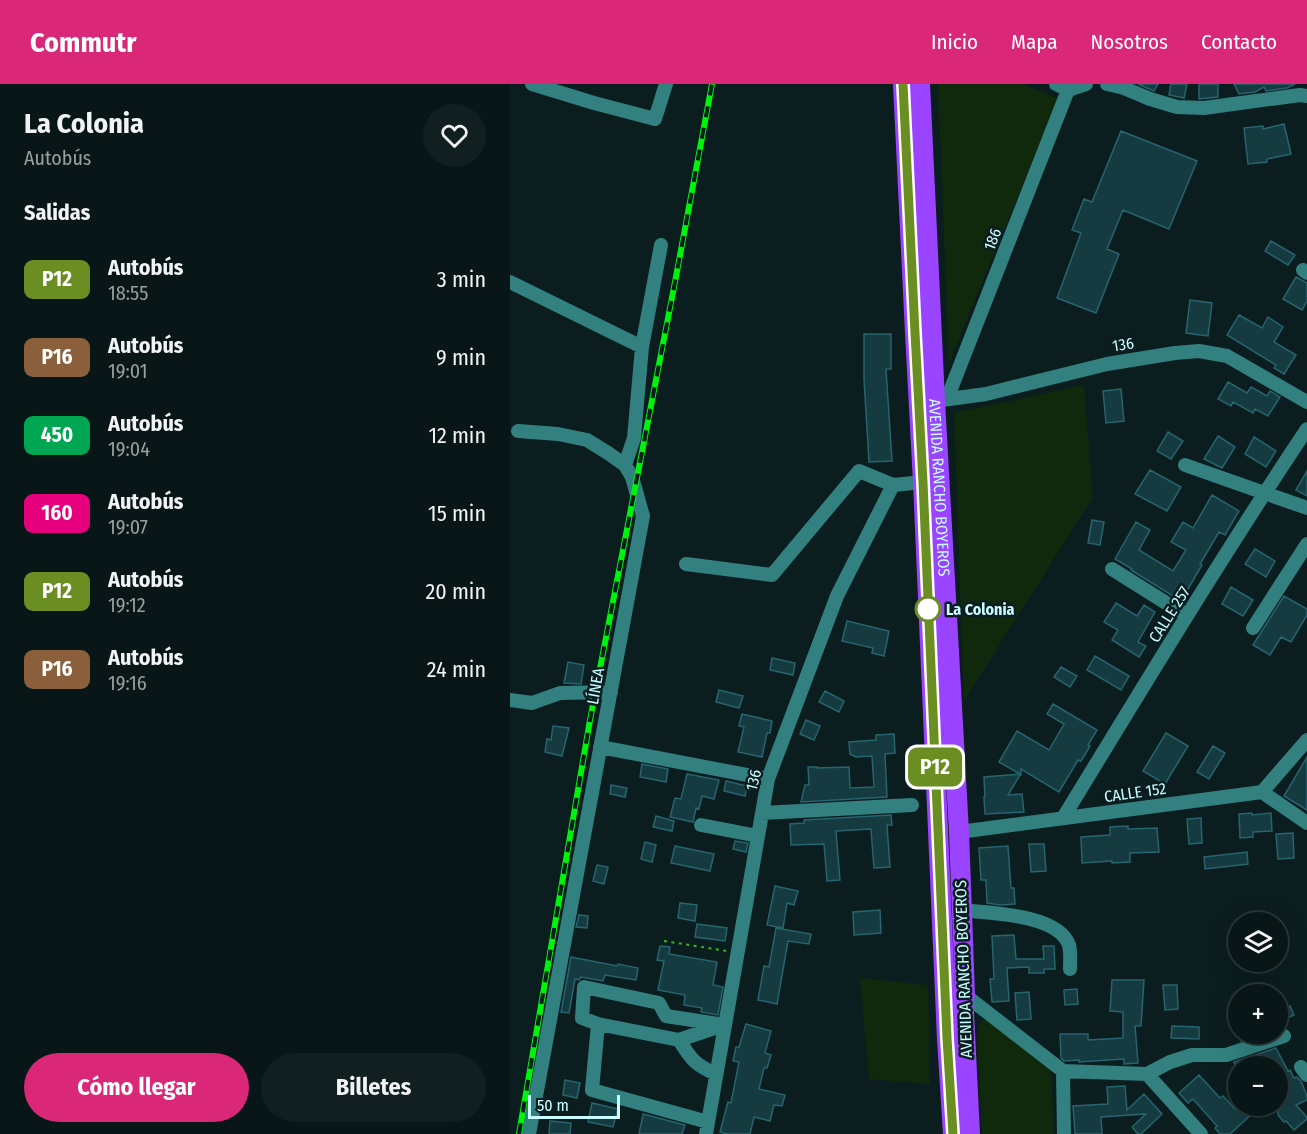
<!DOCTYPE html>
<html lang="es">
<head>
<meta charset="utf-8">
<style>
  body { margin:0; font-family:"Fira Sans Condensed",sans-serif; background:#111f20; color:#f1f3f6; height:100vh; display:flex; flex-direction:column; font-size:22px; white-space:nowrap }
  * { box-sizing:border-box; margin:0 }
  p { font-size:20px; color:#989fa1 }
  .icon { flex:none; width:33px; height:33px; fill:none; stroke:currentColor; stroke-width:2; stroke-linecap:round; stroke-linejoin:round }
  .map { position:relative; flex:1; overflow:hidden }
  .side { display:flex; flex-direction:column; background:#081617; width:510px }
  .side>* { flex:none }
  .badge { padding:0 12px; border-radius:9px; font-size:21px; line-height:39px }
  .fabs { position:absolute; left:718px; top:828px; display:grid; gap:12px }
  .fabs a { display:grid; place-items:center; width:60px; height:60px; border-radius:50%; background:#081617; box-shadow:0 6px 24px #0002,0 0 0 2px #293536; font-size:30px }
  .scale { position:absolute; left:18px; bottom:15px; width:92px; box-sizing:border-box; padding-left:6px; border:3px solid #c9fcff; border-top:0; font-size:16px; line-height:21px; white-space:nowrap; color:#c9fcff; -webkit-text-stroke:4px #0b1d1f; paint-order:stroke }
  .map>.badge { position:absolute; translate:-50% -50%; box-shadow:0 0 0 3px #fff }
  h2 { padding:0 24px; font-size:22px; line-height:54px }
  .round { display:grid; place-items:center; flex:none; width:63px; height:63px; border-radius:32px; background:#111f20 }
  .summary { display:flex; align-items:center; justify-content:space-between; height:102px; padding:0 24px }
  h1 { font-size:28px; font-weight:700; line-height:45px }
  .button { display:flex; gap:12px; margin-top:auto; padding:12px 24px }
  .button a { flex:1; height:69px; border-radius:36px; background:#db2777; color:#fff; font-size:24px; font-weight:700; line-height:69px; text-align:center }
  .button a+a { background:#111f20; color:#f1f3f6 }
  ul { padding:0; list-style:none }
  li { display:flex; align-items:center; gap:18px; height:78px; padding:0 24px }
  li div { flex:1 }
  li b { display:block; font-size:22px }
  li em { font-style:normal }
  li .badge { min-width:66px; font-weight:700; text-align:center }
  header { display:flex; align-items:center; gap:36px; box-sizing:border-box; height:84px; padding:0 30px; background:#db2777; color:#fff }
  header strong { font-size:28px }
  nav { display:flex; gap:33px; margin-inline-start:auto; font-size:21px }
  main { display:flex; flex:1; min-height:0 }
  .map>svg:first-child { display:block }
  .green { fill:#10290d }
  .building { fill:#153b41; stroke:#26646f; stroke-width:1.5 }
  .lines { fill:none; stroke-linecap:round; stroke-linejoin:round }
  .path { stroke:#35b724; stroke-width:2; stroke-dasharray:3 4.5; stroke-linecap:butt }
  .minor { stroke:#328180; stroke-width:14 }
  .highway { stroke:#9b44ff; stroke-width:20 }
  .rail-casing { stroke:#00f40b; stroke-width:6 }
  .rail { stroke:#0b1d1f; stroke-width:4; stroke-dasharray:11; stroke-linecap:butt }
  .line-casing { stroke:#fff; stroke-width:14 }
  .line { stroke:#6b8e23; stroke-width:9 }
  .stop-dot { fill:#fff; stroke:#6b8e23; stroke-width:3 }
  .labels { text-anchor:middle; stroke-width:5; stroke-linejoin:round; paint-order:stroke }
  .street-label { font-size:16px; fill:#c9fcff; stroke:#0b1d1f }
  .stop-label { font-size:16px; font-weight:bold; fill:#c9fcff; stroke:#0b1d1f; text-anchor:start }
</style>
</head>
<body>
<header>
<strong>Commutr</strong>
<nav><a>Inicio</a><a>Mapa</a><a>Nosotros</a><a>Contacto</a></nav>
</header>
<main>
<section class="side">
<div class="summary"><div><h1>La Colonia</h1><p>Autobús</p></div><a class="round"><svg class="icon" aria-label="heart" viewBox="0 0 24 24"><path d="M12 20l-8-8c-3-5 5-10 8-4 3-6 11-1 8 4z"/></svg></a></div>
<h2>Salidas</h2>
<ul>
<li><span class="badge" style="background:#6b8e23;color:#fff">P12</span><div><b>Autobús</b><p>18:55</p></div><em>3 min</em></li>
<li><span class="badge" style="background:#8b5e3c;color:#fff">P16</span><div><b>Autobús</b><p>19:01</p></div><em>9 min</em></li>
<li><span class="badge" style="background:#00a651;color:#fff">450</span><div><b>Autobús</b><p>19:04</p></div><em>12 min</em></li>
<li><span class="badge" style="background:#e6007e;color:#fff">160</span><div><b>Autobús</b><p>19:07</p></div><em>15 min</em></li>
<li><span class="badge" style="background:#6b8e23;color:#fff">P12</span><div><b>Autobús</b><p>19:12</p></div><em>20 min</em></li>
<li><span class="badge" style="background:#8b5e3c;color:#fff">P16</span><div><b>Autobús</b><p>19:16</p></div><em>24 min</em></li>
</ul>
<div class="button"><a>Cómo llegar</a><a>Billetes</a></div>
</section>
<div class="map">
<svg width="797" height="1050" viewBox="0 0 797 1050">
  <rect width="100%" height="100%" fill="#0b1d1f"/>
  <path class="green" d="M428 0H513L548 15 439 279Z
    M574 301 583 413 454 617 444 329Z
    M350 894 418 901 420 1000 359 995Z
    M475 936H482L541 985 544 1050H472L467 950 471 937Z"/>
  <path class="building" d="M628 0H648L644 7Z
    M661 0H677L674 14 659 11Z
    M689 0H708V13L689 15Z
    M724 0H785L777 4 756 7 754 3 745 8 729 10Z
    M774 40 781 70 757 75V78L738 80 734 44 753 42V45Z
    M611 47 687 77 659 145 613 126 597 165 609 170 586 229 547 214 571 149 562 146 574 115 582 118Z
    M761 157 785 171 778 181 755 167Z
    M786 193 797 199V217L792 226 773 215Z
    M680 216 702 219 698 252 676 249Z
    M729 231 752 244 758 233 773 243 764 258 786 271 774 290 764 284 766 281 717 251Z
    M354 250H381V285H376L382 377 359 378 354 295Z
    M718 298 737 309 741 303 757 312 760 307 770 313 758 332 745 325 743 329 723 318 721 322 708 315Z
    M611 305 614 337 596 339 593 307Z
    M658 348 673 357 661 375 647 367Z
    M708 352 725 363 712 384 694 375Z
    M744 353 766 367 756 383 735 370Z
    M640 386 671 403 657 427 625 410Z
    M797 387V412L786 406Z
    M702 411 729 427 715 451 709 448 690 480 692 481 671 517 621 486 622 485 605 475 626 438 640 446 629 466 663 487 676 466 661 458 673 438 683 444Z
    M582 436 594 438 590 461 578 459Z
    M745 465 765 477 756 493 735 480Z
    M721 503 743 516 733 532 712 520Z
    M774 512 797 525V531L781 558 771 553 760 571 743 561Z
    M606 519 627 532 634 521 645 528 628 558 636 562 629 573 602 556 608 546 594 538Z
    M337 537 379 547 374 572 362 569 363 564 332 557Z
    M585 572 619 592 611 606 577 586Z
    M262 574 285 579 283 591 260 586Z
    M58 578 74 581 71 600 54 599Z
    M551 583 567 592 560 603 544 593Z
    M209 606 233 612 229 624 206 618Z
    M315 607 334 617 329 628 309 618Z
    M543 620 587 646 578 661 580 662 571 677 568 676 549 708 511 685V691H510L498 711 512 710 514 728 475 730 474 713H475L474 693 510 690 489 678 507 647 539 666 554 640 537 630Z
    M232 630 262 637 260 649H257L252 673 228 668 234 643 229 642Z
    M296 636 310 642 304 656 290 650Z
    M43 642 59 644 52 672 35 668 37 655 41 656Z
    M656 649 678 662 655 700 633 687Z
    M384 650 385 669 375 670 377 713 291 718 295 701H299L298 683H307V684L339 683 340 704 364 703 362 672 346 673 340 670 339 658 366 656V651Z
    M703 662 715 669 699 695 687 688Z
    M797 673V726L774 712Z
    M132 680 158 685 156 698 130 693Z
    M177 690 209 696 204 715 192 712 189 725 186 724 183 738 160 733 165 714 171 715Z
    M216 697 237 702 235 712 214 707Z
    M101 701 117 704 115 713 100 710Z
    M742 729V731L761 729 762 747 743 748V753L730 754 729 730Z
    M381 731 382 741H377L380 783 364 784 361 745 326 747 330 796 317 797 314 760 281 761 280 740 294 739V736Z
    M146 732 164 737 162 747 143 743Z
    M691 734 692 759 679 760 677 735Z
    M618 742V745L647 744 649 768 620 769V778L602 779V777L572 779 571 753 600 751V743Z
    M783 749 784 774 768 775 766 750Z
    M225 757 238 759 236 768 223 765Z
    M135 758 146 761 142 778 131 775Z
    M519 760H534L536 787 521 788Z
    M165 762 204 770 200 787 161 779Z
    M498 762 501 804H504L505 820 490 821 477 819 476 796H471L469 764Z
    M737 768 738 780 695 785 694 773Z
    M87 781 98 783 94 800 83 797Z
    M265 802 288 807 284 821 277 819 273 844 257 841Z
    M170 819 187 821 185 837 168 834Z
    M370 826 371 849 344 851 343 828Z
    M69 831 78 832 77 844 66 843Z
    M187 840 217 844 215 857 185 853Z
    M266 844 301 850 299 860 278 857 267 920 248 916 254 882 259 883Z
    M504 851 506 875H534L533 862H544L545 885H534V889H519V883L497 884 499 917 482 918 480 895H484L482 852Z
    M150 862 160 863 159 870 207 878 203 901 213 903 208 931 191 928 192 924 174 921 175 911 148 906 154 877 147 876Z
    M61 873 107 882 108 880 128 884 126 896 95 891 93 897 71 893 69 896 65 895 59 929 51 928Z
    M602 896H634L631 942H625L628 979 614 980V975L569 978V976L554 977 551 974 550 950H578V956L613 954V928L600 927Z
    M653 901H667L668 925 655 926Z
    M567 905 568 920 555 921 554 906Z
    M519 908 521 935 507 936 505 909Z
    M780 922 784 931 768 938V927Z
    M236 940 261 947 255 969 261 971 257 984H254L249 1005 275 1011 272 1022 264 1021 260 1037 244 1033 240 1050H217L210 1048 218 1018 221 1019 229 978 223 977 226 963H229Z
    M662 942 689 943V955L661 954Z
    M730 950H753L731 957Z
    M766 964 778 987 780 986 784 994 787 993 791 997 797 1012V1016L786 1021 797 1033V1035L784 1046 776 1037 774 1038 768 1031V982H762L756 972 726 984 724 978Z
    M689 991 710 1014 713 1012 725 1025 729 1022H738L744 1028 720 1050H710L705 1044 707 1042 683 1015 678 1019 669 1009Z
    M55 996 70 999 67 1014 53 1011Z
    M615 1002 617 1026 634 1010 652 1030 631 1050H628L622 1043 636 1030 591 1033 592 1050H565L563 1022 598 1020 597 1003Z
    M82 1019 108 1025 103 1043 78 1038Z
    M133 1030 175 1041 172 1050H129Z
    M40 1037 61 1039 60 1050H39Z"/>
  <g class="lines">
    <path class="path" d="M154 857 217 867"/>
    <path class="minor" d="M22 0 84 19 145 35 156 0
      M546 0 558 6 576 0
      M597 0 614 4 640 15 667 23 694 24 790 11 797 12
      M793 186 797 189
      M0 198 132 263
      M437 315 558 6
      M425 317 476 310 597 280 665 269 689 267 717 272 797 318
      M8 347 48 350 77 356 98 369 115 381 122 393 133 432 19 1050
      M115 381 124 354 132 263 151 161
      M675 381 797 424
      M176 480 262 491 349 387 383 401
      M602 485 677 532
      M743 544 797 460
      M0 616 22 619 50 609 101 608
      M90 663 258 695
      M752 708 797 656
      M252 729 402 721
      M553 734C633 603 712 472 797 345
      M191 741 248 752
      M449 748 752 708 797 739
      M451 826C479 829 548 830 559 861 561 868 560 878 560 885
      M455 911 553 987 637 990 691 1050
      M88 940 169 956
      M791 983 797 991
      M553 987 554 1050
      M206 990C185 981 181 975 169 956L213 941
      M637 990 660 978 682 971H716L774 952
      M198 1038 82 1006 88 940 72 934 74 903 149 919 156 932 215 941
      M196 1050 258 695 327 512 383 401 413 398"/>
    <g class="highway">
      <path d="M393 0 405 249 413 398 437 955 443 1050"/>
      <path id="s1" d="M410 0 425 317 449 748 455 911 453 908 460 1050"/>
    </g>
    <g class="rail-casing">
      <path id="rail" d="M9 1050 80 636 165 198 202 0"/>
    </g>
    <use href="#rail" class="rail"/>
  </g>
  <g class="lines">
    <g class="line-casing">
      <path id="line" d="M393 0 405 249 413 398 437 954 443 1050"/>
    </g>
    <use href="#line" class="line"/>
  </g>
  <circle class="stop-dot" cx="418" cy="525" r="12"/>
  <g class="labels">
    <g class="street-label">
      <text transform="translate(482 155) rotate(-69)" y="6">186</text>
      <text transform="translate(613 260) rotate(-9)" y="6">136</text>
      <text dy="6" stroke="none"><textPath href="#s1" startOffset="404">AVENIDA RANCHO BOYEROS</textPath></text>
      <text transform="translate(659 530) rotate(-58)" y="6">CALLE 257</text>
      <text transform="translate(85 602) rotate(-80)" y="6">LÍNEA</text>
      <text transform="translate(243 696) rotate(-76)" y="6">136</text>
      <text transform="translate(625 708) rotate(-8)" y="6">CALLE 152</text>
      <text transform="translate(453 885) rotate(-92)" y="6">AVENIDA RANCHO BOYEROS</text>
    </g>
    <g class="stop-label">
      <text x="436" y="531">La Colonia</text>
    </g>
  </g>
</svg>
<div class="fabs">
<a><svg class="icon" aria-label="layers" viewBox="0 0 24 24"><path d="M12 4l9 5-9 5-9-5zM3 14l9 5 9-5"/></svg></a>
<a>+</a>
<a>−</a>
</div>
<div class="scale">50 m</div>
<b class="badge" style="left:425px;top:683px;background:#6b8e23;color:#fff">P12</b>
</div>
</main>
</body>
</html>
